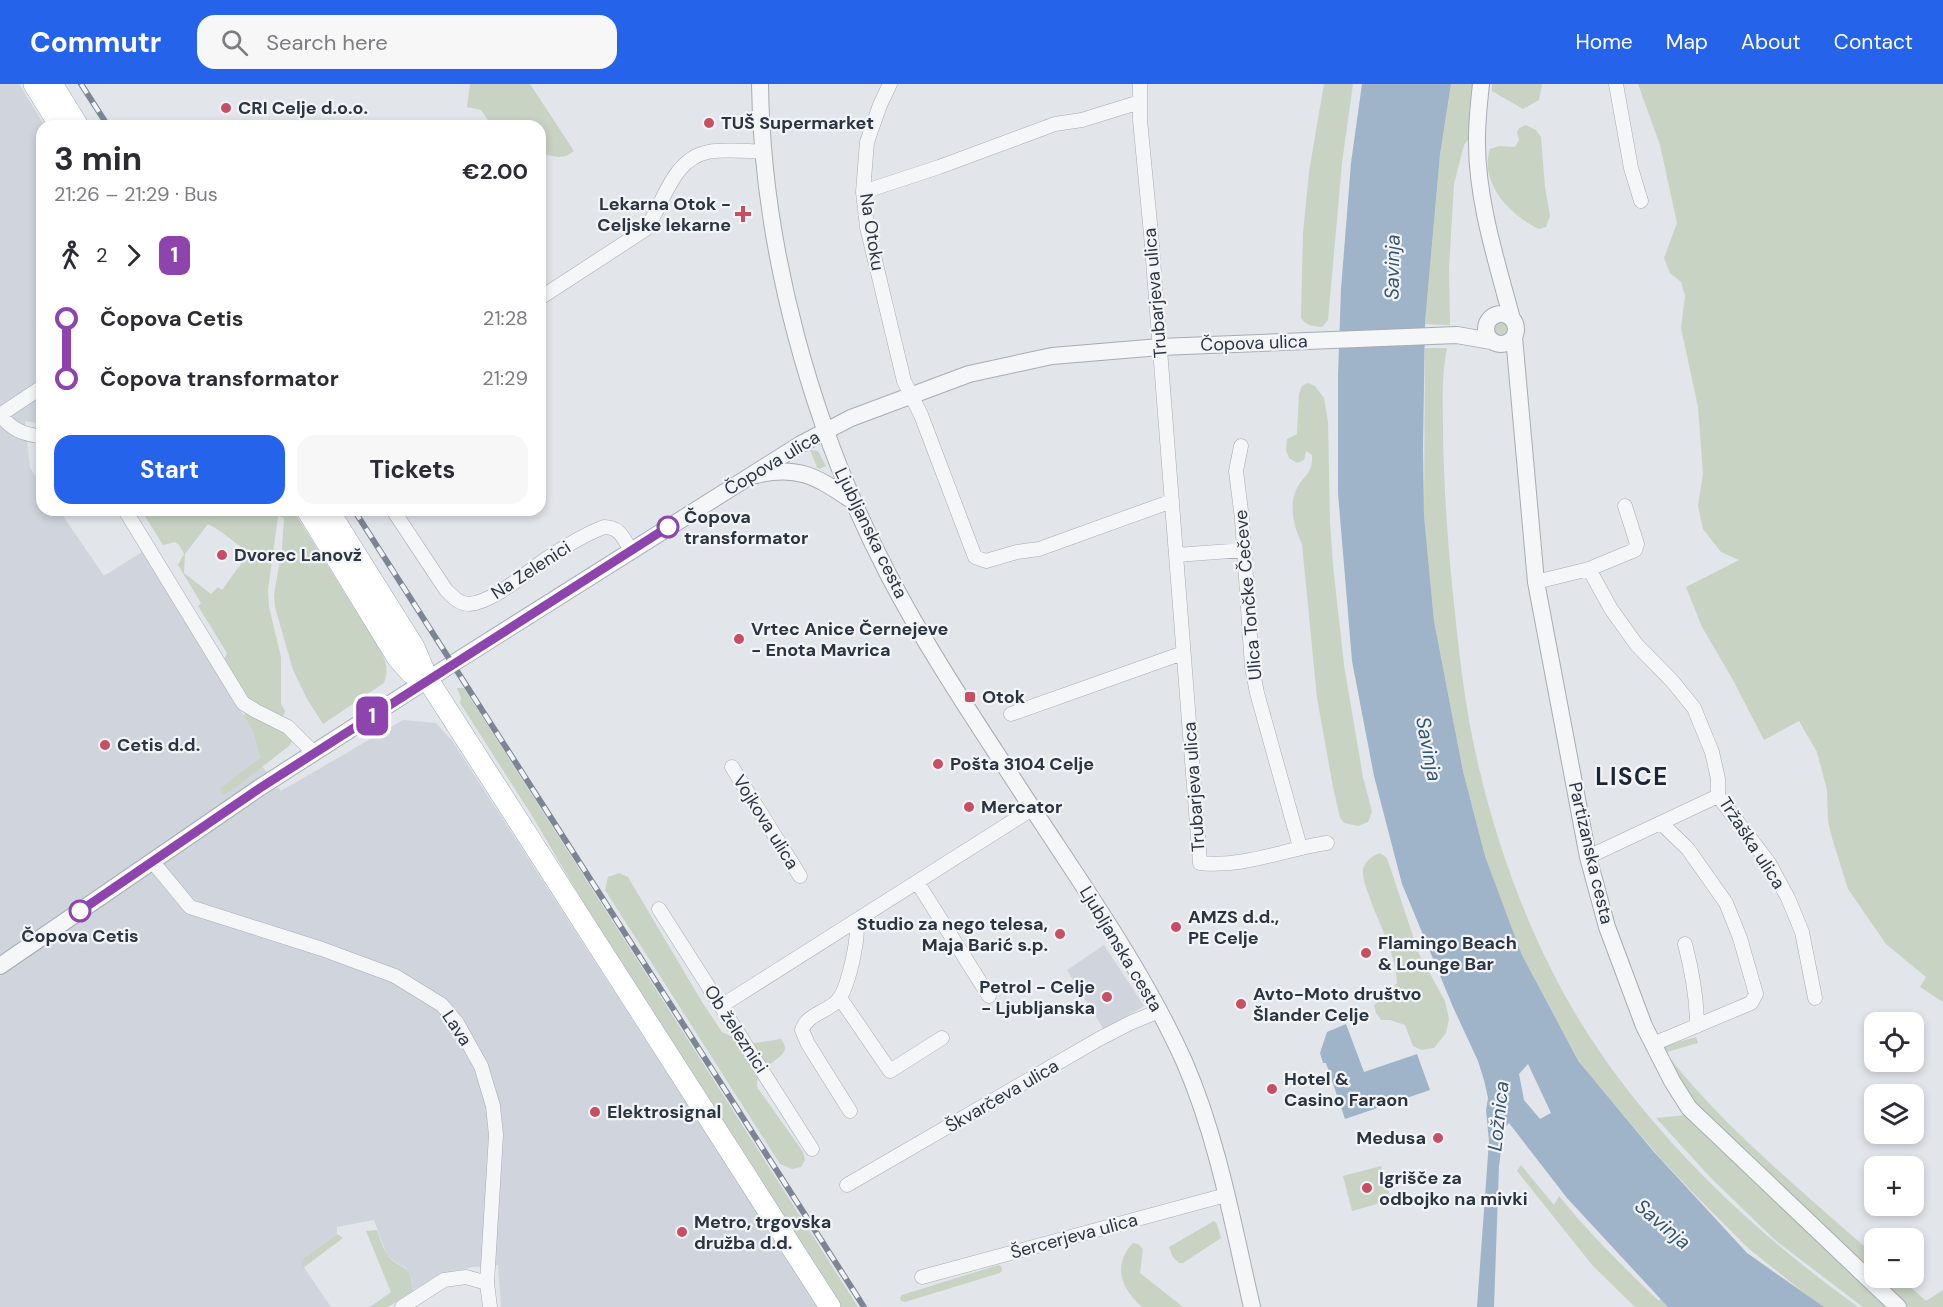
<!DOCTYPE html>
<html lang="en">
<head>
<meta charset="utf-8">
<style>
  body { margin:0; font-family:"DM Sans",sans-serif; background:#f7f7f7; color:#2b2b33; height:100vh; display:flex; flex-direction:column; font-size:22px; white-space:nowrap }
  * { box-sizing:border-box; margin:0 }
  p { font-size:20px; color:#7c7c81 }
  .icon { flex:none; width:33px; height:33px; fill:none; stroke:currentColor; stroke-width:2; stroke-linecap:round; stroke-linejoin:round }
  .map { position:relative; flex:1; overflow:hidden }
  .details { position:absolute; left:36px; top:36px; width:510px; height:396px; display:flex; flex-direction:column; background:#fff; border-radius:18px; box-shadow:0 3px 9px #0003 }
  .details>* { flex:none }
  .badge { padding:0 12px; border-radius:9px; font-size:21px; line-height:39px }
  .controls { position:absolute; left:1864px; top:928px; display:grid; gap:12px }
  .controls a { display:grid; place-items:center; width:60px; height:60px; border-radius:12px; background:#fff; box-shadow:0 3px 9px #0003; font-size:30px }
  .map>.badge { position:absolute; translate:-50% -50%; box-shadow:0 0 0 3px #fff }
  .legs { display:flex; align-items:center; gap:9px; height:66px; padding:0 18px; font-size:20px }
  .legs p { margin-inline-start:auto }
  .headline { display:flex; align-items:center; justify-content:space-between; height:102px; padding:0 18px }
  h1 { font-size:33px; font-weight:700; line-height:45px }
  .action { display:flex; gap:12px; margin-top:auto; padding:12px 18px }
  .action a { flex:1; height:69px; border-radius:18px; background:#2563eb; color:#fff; font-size:24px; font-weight:700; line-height:69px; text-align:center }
  .action a+a { background:#f7f7f7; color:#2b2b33 }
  ul { padding:0 18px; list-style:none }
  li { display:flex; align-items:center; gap:21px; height:60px; font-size:22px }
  li i { display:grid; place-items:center; width:9px; height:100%; margin:0 8px; background:currentColor }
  li i::after { content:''; width:15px; height:15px; margin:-8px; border:4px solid; border-radius:50%; background:#fff }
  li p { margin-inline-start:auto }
  li:first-child i { background:linear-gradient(#0000 50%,currentColor 0) }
  li:last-child i { background:linear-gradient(currentColor 50%,#0000 0) }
  header { display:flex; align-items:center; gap:36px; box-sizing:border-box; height:84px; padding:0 30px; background:#2563eb; color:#fff }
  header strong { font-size:28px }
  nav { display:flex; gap:33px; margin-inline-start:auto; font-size:21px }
  .search { width:420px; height:54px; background:#f7f7f7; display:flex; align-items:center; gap:15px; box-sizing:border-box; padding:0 21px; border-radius:18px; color:#7c7c81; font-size:22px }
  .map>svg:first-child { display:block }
  .built { fill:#d0d4dc }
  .green { fill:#c8d3c4; fill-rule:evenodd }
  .water { fill:#9fb4c8; fill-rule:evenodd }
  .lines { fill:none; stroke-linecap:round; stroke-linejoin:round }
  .minor-casing { stroke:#a7acb4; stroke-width:15 }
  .tertiary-casing { stroke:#a7acb4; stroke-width:18 }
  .primary-casing { stroke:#a2aab5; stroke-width:22 }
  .minor { stroke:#f5f6f8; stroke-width:14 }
  .tertiary { stroke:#f5f6f8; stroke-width:16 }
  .primary { stroke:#fff; stroke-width:21 }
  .rail-casing { stroke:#7c8593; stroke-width:6 }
  .rail { stroke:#f2f4f7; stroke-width:4; stroke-dasharray:11; stroke-linecap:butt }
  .line-1-casing { stroke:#fff; stroke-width:14 }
  .line-1 { stroke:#8e44ad; stroke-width:9 }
  .poi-dot { fill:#c84e64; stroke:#f2f4f7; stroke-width:2 }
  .stop-1-dot { fill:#fff; stroke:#8e44ad; stroke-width:3 }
  .labels { text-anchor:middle; stroke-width:4.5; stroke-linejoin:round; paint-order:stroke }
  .poi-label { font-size:18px; font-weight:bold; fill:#2b3441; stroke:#f2f4f7; text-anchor:start }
  .street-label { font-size:18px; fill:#2b3441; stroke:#f2f4f7 }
  .stop-label { font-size:18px; font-weight:bold; fill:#2b3441; stroke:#f2f4f7; text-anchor:start }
  .water-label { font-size:20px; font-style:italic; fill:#375473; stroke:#f2f4f7 }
  .district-label { font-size:24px; font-weight:bold; letter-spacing:1.5px; fill:#1d2532; stroke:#f2f4f7 }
</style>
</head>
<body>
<header>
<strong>Commutr</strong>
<div class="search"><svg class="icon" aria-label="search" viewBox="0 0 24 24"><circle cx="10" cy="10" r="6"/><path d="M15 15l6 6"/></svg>Search here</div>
<nav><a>Home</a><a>Map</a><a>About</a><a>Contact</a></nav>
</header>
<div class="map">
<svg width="1943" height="1223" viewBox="0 0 1943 1223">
  <rect width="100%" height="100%" fill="#e2e5ea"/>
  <path class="built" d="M0 0H19L45 42H42V340L25 337 30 384 42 402V426H59L104 492 142 468 252 645 262 682 281 707 403 636 436 639 453 658 818 1223H501L498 1181 472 1183 436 1192 412 1208V1196L406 1184 395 1178 387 1171 374 1136 337 1143V1150L304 1174 301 1179 331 1223H0Z
    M1104 861 1144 922 1104 946 1067 886Z"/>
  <path class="green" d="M470 0H530L574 67C561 77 555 72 540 69V42H492L481 26 467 23Z
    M1324 0H1353L1342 79 1328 236 1322 243C1312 242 1307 242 1301 234L1303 149 1309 88Z
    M1451 0H1476L1470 53 1464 61 1454 100 1449 184 1450 241 1425 240 1440 71Z
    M1492 0H1542L1539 16 1523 25 1492 7Z
    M1638 0H1943V918L1920 903 1926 893 1886 860 1848 805 1832 754 1828 737 1827 706 1817 668 1799 637 1764 656 1733 596 1702 543 1686 503 1739 476 1721 468 1703 445 1698 422 1703 390 1698 323 1681 244 1685 212 1681 198 1670 189 1664 174 1677 139 1660 61Z
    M1526 41 1536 46 1541 53 1545 103 1550 132 1546 143 1539 145C1510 131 1479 99 1490 65L1499 62 1515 63 1519 56 1517 49 1519 44Z
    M1492 245a9 9 0 1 1 18 0a9 9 0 1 1-18 0Z
    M1425 264H1447C1441 295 1443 321 1443 352 1444 401 1447 451 1452 500 1458 560 1464 621 1478 680 1500 774 1536 869 1588 950 1658 1058 1754 1148 1858 1223H1822L1748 1164 1697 1113 1660 1074 1581 981 1522 871 1485 772 1463 687 1434 537 1424 431Z
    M1308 299 1315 302 1324 314 1328 338 1330 438 1333 481 1344 581 1363 693 1372 728 1368 738 1358 742 1344 739 1340 734 1333 703 1317 614 1302 460C1295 445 1289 425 1295 409 1301 391 1313 393 1312 371L1306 367 1304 376 1297 379 1289 374 1286 366 1287 355 1297 350 1299 310 1302 302Z
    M810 366 818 367 826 382 819 385 817 383Z
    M141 426H293L379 564C386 577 389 585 384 599L323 640 307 615 293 586 275 523 274 511 282 464 284 434 278 432 268 506 269 523 281 573V620L285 627 281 638 294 654 289 662 231 707 224 711 220 706 223 702 260 674 252 645 243 631 253 627 222 580 227 569 198 522 201 519 178 481 184 470 179 461 175 458 163 461ZM208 440C222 447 235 459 249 469L222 506 218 503 211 510 184 489 185 470Z
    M457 604H464L858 1223H840L593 835 531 730 460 619 461 614Z
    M1380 769 1387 774 1419 870 1445 917 1449 935 1446 949 1434 964 1422 966 1413 962 1405 941 1390 936H1381L1376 929 1374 921 1388 911 1397 899C1396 872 1382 846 1372 820 1369 811 1363 798 1363 788 1363 778 1372 772 1380 769Z
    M619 789 628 793 702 918 722 948 748 960 781 955C798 976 754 977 757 1003L803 1068 805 1076 801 1083 792 1085 780 1080 605 806 608 793Z
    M1696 953 1698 959 1667 968 1669 973C1728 1048 1805 1109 1875 1172V1190L1697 1021 1677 995 1663 962Z
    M1687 1031 1891 1223H1863L1775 1156 1711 1094 1656 1034Z
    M1521 1081 1554 1121 1559 1112C1589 1149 1624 1184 1659 1217L1661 1213 1672 1223H1635L1593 1182 1517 1087Z
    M1381 1082 1391 1116 1352 1127 1343 1092Z
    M1214 1137 1217 1140 1221 1154 1183 1179H1179L1173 1173 1169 1163Z
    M377 1146C380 1153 382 1162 386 1169 398 1188 413 1176 412 1208L388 1223H370L391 1208 366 1147Z
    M337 1150 343 1154 303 1184 301 1179 304 1174Z
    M1133 1159 1138 1160 1143 1165 1140 1189 1183 1223H1142C1121 1205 1112 1181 1133 1159Z
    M998 1181 1001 1182 1002 1186 1000 1189 905 1218 901 1217 900 1214 902 1211Z
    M1879 1194H1900L1926 1217 1943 1206V1223H1908Z"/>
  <path class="water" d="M1362 0H1451L1440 71 1425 239 1423 362 1424 431 1434 537 1463 687 1485 772 1522 871 1579 978 1654 1068 1747 1169 1824 1223H1668L1567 1114 1509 1039 1504 1044 1499 1082 1494 1223H1477L1489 1057 1486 1026 1488 1014 1484 996 1478 977 1453 923 1402 800 1374 692 1352 577 1338 409V292L1341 205 1351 79ZM1528 980 1551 1029 1540 1035 1524 1016 1519 990Z
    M1346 940 1364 988 1417 970 1430 1006 1345 1035 1326 979H1323L1320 969 1327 948Z"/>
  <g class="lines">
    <g class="minor-casing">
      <path id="minor" d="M890 0 880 21 867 58 863 108 867 143 904 297 921 331 975 473 986 477 1017 468 1039 465 1172 417
        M1140 0V36L1151 150 1200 779C1243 784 1285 765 1327 759
        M1616 0 1631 84 1641 117
        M863 108 939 83 1055 40 1082 36 1140 18
        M540 214 646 145C664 119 672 75 708 68 725 65 746 67 764 68
        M0 331 42 303
        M0 331C14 347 21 349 42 353
        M1241 362 1236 387 1242 435 1252 583 1257 609 1300 763
        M125 426 243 619 256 627 288 643 314 669
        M393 426 446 506C452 512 459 520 469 520 492 519 527 488 546 475 564 463 583 451 604 443 620 443 623 454 631 466
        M1176 471 1244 466
        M1589 485 1635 466 1637 460 1625 422
        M1536 498 1589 485 1611 525 1636 560 1673 598 1694 624 1712 668 1718 695V712L1769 779 1788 814 1802 848 1815 914
        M1011 630 1183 569
        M732 683 800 792
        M1588 773 1718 712
        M152 777 190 823 322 865 395 892 442 921 457 939 481 982 493 1022 496 1051 487 1199 466 1193 444 1196 402 1223
        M917 798 989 912
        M659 825 812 1065
        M1685 860C1692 887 1697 914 1697 942
        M840 914 890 987 942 954
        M721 922 1032 725
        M1653 960 1751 919 1756 910 1740 854 1726 819 1688 765 1661 739
        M850 1027 808 960 802 946C807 930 828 928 838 916 848 905 860 851 856 837
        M847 1101 1099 955 1130 939 1159 927
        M922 1193 1226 1111
        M487 1199 490 1223"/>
    </g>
    <g class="tertiary-casing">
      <path id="tertiary" d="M760 0C762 165 812 344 888 490 927 565 975 636 1021 707 1078 795 1141 882 1184 977 1218 1055 1233 1141 1252 1223
        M1481 0C1479 18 1477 37 1477 55 1476 114 1497 179 1512 235
        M1486 245a15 15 0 1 1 30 0a15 15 0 1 1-30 0Z
        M1514 253 1536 498 1588 773 1607 843 1644 942 1672 997 1689 1024 1898 1223
        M756 391C800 380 819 395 853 417
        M0 882 259 704 452 580 747 394 801 360 851 334 969 290 1052 272 1160 263 1457 251 1491 257"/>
    </g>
    <g class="primary-casing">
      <path id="primary" d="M34 0 60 42
        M52 0 78 42
        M307 426 397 573 411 589 428 596
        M328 426 414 563 428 596 830 1223"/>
    </g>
    <use href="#minor" class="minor"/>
    <use href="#tertiary" class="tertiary"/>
    <use href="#primary" class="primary"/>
    <g class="rail-casing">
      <path id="rail" d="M81 0 108 42
        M354 426 864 1223"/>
    </g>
    <use href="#rail" class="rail"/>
  </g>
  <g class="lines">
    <g class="line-1-casing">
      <path id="line-1" d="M80 827 260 704 668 443"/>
    </g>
    <use href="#line-1" class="line-1"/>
  </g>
  <g class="poi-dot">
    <circle cx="226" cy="24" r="6"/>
    <circle cx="709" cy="39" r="6"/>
    <path d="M740 121h6v6h6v6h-6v6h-6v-6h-6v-6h6z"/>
    <circle cx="222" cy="471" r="6"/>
    <circle cx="739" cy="555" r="6"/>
    <rect x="964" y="607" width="12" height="12" rx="3"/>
    <circle cx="105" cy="661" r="6"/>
    <circle cx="938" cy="680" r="6"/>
    <circle cx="969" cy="723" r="6"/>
    <circle cx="1176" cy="843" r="6"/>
    <circle cx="1060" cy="850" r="6"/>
    <circle cx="1366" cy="869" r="6"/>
    <circle cx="1107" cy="913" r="6"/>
    <circle cx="1241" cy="920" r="6"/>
    <circle cx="1272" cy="1005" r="6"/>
    <circle cx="595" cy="1028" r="6"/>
    <circle cx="1438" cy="1054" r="6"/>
    <circle cx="1367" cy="1104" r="6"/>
    <circle cx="682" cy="1148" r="6"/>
  </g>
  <g class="stop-1-dot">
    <circle cx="668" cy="443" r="10"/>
    <circle cx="80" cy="827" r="10"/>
  </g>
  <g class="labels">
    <g class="poi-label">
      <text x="238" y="30">CRI Celje d.o.o.</text>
      <text x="721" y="45">TUŠ Supermarket</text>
      <text x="731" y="126" text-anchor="end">Lekarna Otok -<tspan x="731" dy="21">Celjske lekarne</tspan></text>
      <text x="234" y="477">Dvorec Lanovž</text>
      <text x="751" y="551">Vrtec Anice Černejeve<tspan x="751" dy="21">- Enota Mavrica</tspan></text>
      <text x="982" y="619">Otok</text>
      <text x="117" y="667">Cetis d.d.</text>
      <text x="950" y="686">Pošta 3104 Celje</text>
      <text x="981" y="729">Mercator</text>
      <text x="1188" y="839">AMZS d.d.,<tspan x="1188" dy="21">PE Celje</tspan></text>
      <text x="1048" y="846" text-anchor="end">Studio za nego telesa,<tspan x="1048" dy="21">Maja Barić s.p.</tspan></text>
      <text x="1378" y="865">Flamingo Beach<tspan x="1378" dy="21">&amp; Lounge Bar</tspan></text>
      <text x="1095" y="909" text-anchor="end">Petrol - Celje<tspan x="1095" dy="21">- Ljubljanska</tspan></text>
      <text x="1253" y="916">Avto-Moto društvo<tspan x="1253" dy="21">Šlander Celje</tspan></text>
      <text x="1284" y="1001">Hotel &amp;<tspan x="1284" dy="21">Casino Faraon</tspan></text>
      <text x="607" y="1034">Elektrosignal</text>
      <text x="1426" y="1060" text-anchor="end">Medusa</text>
      <text x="1379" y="1100">Igrišče za<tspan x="1379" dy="21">odbojko na mivki</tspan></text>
      <text x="694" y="1144">Metro, trgovska<tspan x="694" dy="21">družba d.d.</tspan></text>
    </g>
    <g class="street-label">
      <text transform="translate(872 148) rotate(81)" y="6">Na Otoku</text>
      <text transform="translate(1155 209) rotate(-95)" y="6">Trubarjeva ulica</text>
      <text transform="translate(1254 259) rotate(-2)" y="6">Čopova ulica</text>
      <text transform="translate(772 379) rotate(-31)" y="6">Čopova ulica</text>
      <text transform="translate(871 449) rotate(64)" y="6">Ljubljanska cesta</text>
      <text transform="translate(531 486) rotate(-33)" y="6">Na Zelenici</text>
      <text transform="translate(1248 511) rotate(-95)" y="6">Ulica Tončke Čečeve</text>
      <text transform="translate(1194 703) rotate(-94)" y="6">Trubarjeva ulica</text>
      <text transform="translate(766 738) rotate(58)" y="6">Vojkova ulica</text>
      <text transform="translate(1752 759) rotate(57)" y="6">Tržaška ulica</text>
      <text transform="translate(1591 769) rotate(77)" y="6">Partizanska cesta</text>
      <text transform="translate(1121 865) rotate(59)" y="6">Ljubljanska cesta</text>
      <text transform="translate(457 944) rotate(56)" y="6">Lava</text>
      <text transform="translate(736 945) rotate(57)" y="6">Ob železnici</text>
      <text transform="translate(1002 1012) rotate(-30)" y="6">Škvarčeva ulica</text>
      <text transform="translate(1074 1152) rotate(-15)" y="6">Šercerjeva ulica</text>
    </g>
    <g class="stop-label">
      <text x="684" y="439">Čopova<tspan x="684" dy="21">transformator</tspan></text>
      <text x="80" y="858" text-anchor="middle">Čopova Cetis</text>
    </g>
    <g class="water-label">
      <text transform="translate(1392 183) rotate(-89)" y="7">Savinja</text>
      <text transform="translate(1429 665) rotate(79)" y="7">Savinja</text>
      <text transform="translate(1498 1032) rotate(-84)" y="7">Ložnica</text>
      <text transform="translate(1663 1140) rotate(40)" y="7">Savinja</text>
    </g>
    <g class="district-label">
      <text x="1632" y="701">LISCE</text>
    </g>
  </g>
</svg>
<div class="controls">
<a><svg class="icon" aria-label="locate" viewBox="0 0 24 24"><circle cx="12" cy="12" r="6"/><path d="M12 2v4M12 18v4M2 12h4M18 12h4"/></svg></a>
<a><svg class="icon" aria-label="layers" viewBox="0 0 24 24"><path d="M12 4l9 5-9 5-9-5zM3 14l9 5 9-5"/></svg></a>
<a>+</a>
<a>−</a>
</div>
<b class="badge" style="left:372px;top:632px;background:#8e44ad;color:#fff">1</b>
<section class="details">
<div class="headline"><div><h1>3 min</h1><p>21:26 – 21:29 · Bus</p></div><b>€2.00</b></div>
<div class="legs"><svg class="icon" aria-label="walk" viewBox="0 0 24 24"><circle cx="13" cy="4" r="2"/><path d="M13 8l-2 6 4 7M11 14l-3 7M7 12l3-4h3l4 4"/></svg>2<svg class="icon" aria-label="forward" viewBox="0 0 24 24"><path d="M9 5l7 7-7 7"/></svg><b class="badge" style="background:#8e44ad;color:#fff">1</b></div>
<ul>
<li><i style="color:#8e44ad"></i><b>Čopova Cetis</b><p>21:28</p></li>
<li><i style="color:#8e44ad"></i><b>Čopova transformator</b><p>21:29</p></li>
</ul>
<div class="action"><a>Start</a><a>Tickets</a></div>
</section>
</div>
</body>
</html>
